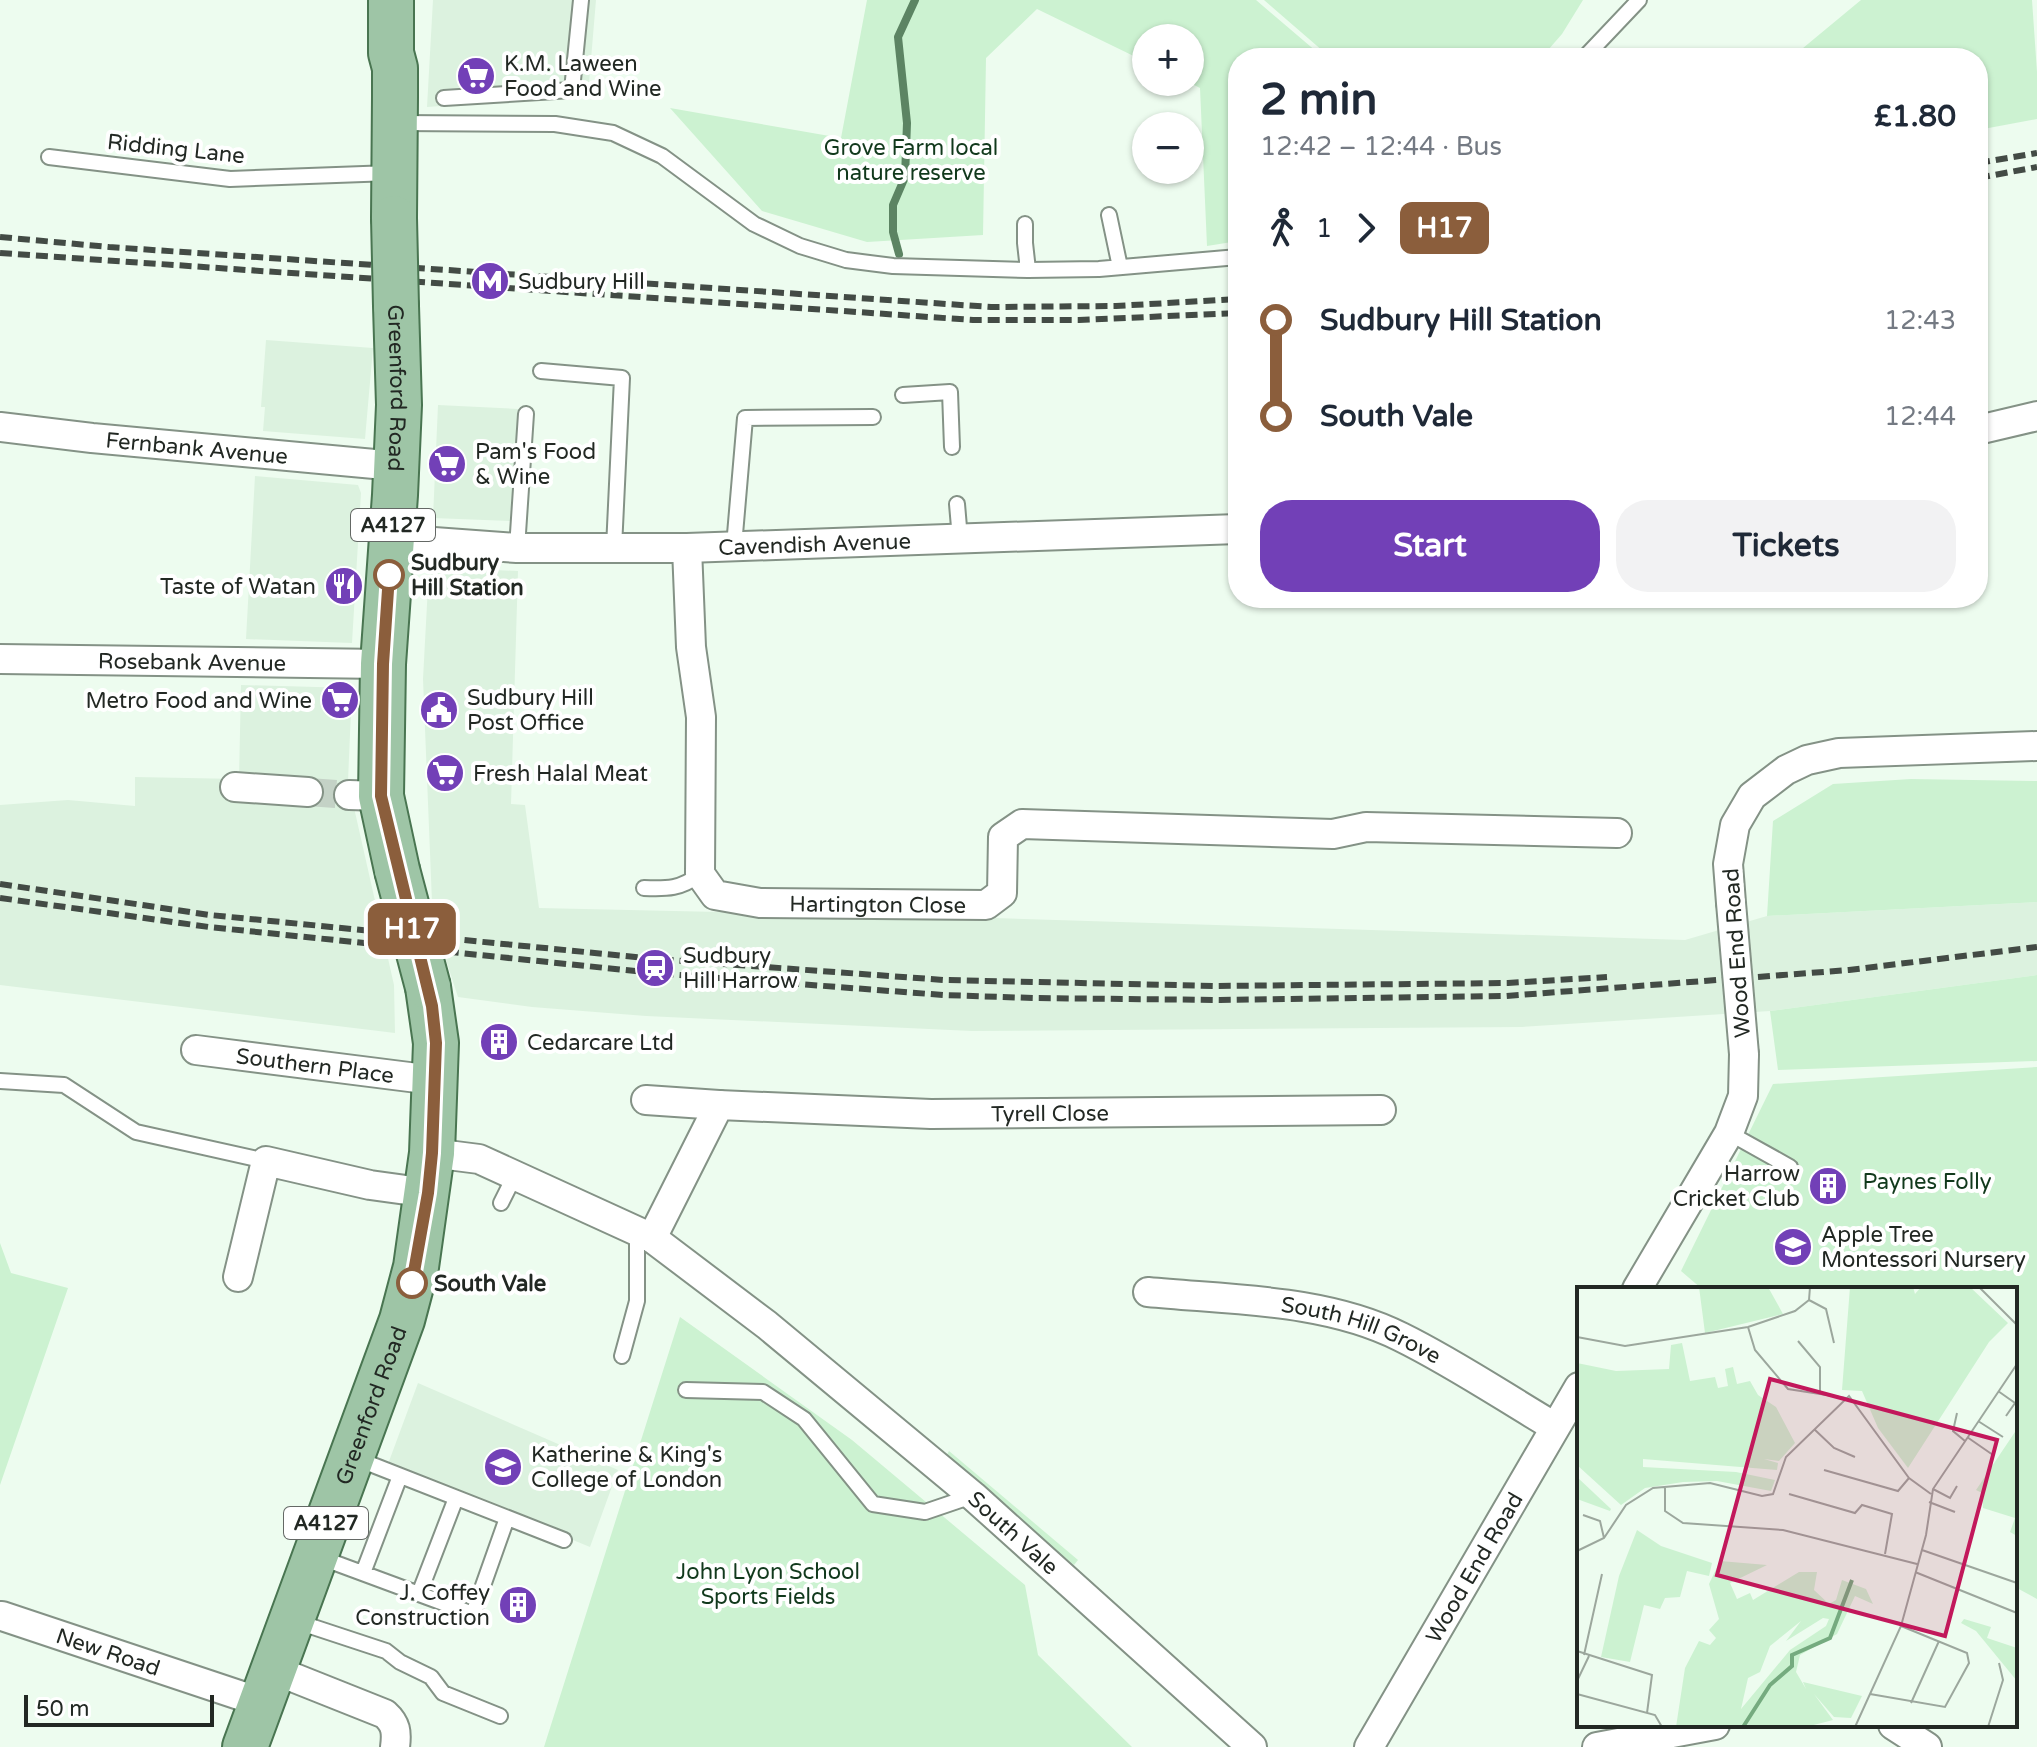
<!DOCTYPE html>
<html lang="en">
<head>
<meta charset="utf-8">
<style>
  body { margin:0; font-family:"Varela Round",sans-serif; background:#f2f2f3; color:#1f2937; height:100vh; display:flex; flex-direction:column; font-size:30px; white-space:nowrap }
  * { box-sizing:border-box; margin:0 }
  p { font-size:26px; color:#747a83 }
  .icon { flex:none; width:44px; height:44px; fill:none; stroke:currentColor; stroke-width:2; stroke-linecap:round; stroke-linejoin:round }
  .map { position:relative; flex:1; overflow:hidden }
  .details { position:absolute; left:1228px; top:48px; width:760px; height:560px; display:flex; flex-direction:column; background:#fff; border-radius:32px; box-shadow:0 2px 6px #0004 }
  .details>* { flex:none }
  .badge { padding:0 16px; border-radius:12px; font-size:28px; line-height:52px }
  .buttons { position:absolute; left:1132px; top:24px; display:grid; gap:16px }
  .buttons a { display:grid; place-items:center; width:72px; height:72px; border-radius:50%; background:#fff; box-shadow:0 2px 6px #0004; font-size:40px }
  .scale { position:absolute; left:24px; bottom:20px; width:190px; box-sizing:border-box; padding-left:8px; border:4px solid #222823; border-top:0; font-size:22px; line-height:28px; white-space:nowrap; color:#222823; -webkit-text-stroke:6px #fff; paint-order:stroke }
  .map>.badge { position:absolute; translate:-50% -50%; box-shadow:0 0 0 4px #fff }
  .legs { display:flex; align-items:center; gap:12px; height:88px; padding:0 32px; font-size:26px }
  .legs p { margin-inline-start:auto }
  .overview { display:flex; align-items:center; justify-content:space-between; height:136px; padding:0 32px }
  h1 { font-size:44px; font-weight:700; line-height:60px }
  .cta { display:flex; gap:16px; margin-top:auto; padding:16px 32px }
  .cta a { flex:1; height:92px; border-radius:32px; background:#7240b7; color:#fff; font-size:32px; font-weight:700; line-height:92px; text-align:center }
  .cta a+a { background:#f2f2f3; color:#1f2937 }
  ul { padding:0 32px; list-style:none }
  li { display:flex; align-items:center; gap:28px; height:96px; font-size:30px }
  li i { display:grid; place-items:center; width:12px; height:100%; margin:0 10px; background:currentColor }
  li i::after { content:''; width:20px; height:20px; margin:-10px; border:6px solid; border-radius:50%; background:#fff }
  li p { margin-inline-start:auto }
  li:first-child i { background:linear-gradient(#0000 50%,currentColor 0) }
  li:last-child i { background:linear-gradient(currentColor 50%,#0000 0) }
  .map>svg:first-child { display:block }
  .built { fill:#dcf2df }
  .green { fill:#ccf2d1 }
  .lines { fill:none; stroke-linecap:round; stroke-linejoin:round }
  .stream { stroke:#5c8463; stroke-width:8 }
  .street-tunnel { stroke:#c4d2c6; stroke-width:28; stroke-dasharray:28 14; stroke-linecap:butt }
  .lane-casing { stroke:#849286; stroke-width:18 }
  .street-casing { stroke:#849286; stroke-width:32 }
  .primary-casing { stroke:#497551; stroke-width:48 }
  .lane { stroke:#fff; stroke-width:14 }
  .street { stroke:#fff; stroke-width:28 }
  .primary { stroke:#9ec5a6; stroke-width:44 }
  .rail { stroke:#434b45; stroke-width:6; stroke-dasharray:12 6; stroke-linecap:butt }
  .street-bridge-casing { stroke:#849286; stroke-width:32; stroke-linecap:butt }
  .primary-bridge-casing { stroke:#497551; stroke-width:48; stroke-linecap:butt }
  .street-bridge { stroke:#fff; stroke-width:28 }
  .primary-bridge { stroke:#9ec5a6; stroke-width:44 }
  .line-1-casing { stroke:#fff; stroke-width:18 }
  .line-1 { stroke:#8b5e3c; stroke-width:12 }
  .stop-1-dot { fill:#fff; stroke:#8b5e3c; stroke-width:4 }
  .labels { text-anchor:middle; stroke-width:8; stroke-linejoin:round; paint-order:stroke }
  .shield { fill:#fff; stroke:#646865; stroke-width:2 }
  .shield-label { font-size:20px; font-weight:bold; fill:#222823 }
  .poi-label { font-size:22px; fill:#222823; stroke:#fff; text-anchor:start }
  .park-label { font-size:22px; fill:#11391c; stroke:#fff }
  .street-label { font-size:22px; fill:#222823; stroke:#fff }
  .stop-label { font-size:22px; font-weight:bold; fill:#222823; stroke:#fff; text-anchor:start }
  .inset-river { fill:none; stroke:#75ab7f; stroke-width:4 }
  .inset-road { fill:none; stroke:#9ca79d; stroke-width:2 }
  .view { fill:#c2185b; fill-opacity:0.15; stroke:#c2185b; stroke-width:4 }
  .inset-edge { fill:none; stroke:#222823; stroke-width:4 }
</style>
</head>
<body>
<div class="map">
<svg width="2037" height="1747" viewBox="0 0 2037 1747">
  <rect width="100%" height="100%" fill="#edfcef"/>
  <path class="built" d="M433 0H596L588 95 427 107Z
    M266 340 373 348 365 439 263 431 265 407H261Z
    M438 405 518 409 510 521 433 518Z
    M255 476 358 485 361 493 352 643 246 639Z
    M429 567 518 571 511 804 525 805 539 908 994 918 1685 940 1767 916 2037 902V975L1770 1011 1522 1027 972 1031 646 1016 532 1007 458 997 443 951 432 902 423 679Z
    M241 685 352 688 348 781 394 985 395 1033 0 985V805L68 800 135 806V777L239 779Z
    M418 1383 618 1470 590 1547 388 1464Z"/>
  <path class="green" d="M867 0H1256L1324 58H1238V241L1207 246 1200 88 1188 82H1190V38H1146V62L1037 9 986 58 983 235 867 242 762 211 670 108 841 138Z
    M1264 0H1583L1562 34 1541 58H1331Z
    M1861 0H2032L2037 72V119L1978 130V58H1791Z
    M1911 779 2037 781V902L1767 916 1773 821 1833 784Z
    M2037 975V1061L1778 1070 1770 1011Z
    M2037 1067V1599L2015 1587V1289H1702L1681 1271 1773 1084Z
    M0 1243 11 1273 68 1288 0 1485Z
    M680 1317 852 1440 1025 1585 1038 1655 1132 1747H544Z
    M949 1451 1078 1560 1074 1565 944 1460Z"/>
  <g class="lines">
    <path class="stream" d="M899 254 893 232V205L905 177 907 123 898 37 915 0"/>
    <path class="street-tunnel" d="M308 792 349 795"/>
    <g class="lane-casing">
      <path id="lane" d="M1584 58 1639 0
        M444 98 572 90 581 0
        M399 123 555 124 613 133 662 156 754 224 800 246 846 260 893 266 1028 270 1099 269 1238 257
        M49 157 230 179 391 173
        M1109 215 1120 267
        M1025 224V243L1028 270
        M541 371 622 378 614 548
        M903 395 950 392 952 447
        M957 504 960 539
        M734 546 745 418 873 417
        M517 548 526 414
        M644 888C667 889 681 889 700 874
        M0 1081 64 1085 136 1132 266 1161
        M1729 1133 1790 1167
        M501 1203 515 1175
        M622 1356 637 1301V1232
        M686 1390 763 1392 804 1419 873 1504 925 1512 972 1496
        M355 1458 564 1540
        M319 1557 473 1614 507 1518
        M363 1573 400 1476
        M419 1594 456 1498
        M295 1621 386 1651 400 1662 431 1677 443 1693 500 1716"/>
    </g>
    <g class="street-casing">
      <g id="street">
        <path id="s1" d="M0 427 92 438 396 466"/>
        <path d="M1978 430 2037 416"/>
        <path id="s2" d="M393 539 517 548H687L1238 529"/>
        <path id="s3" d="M687 548 691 647 701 717 700 874 715 895 760 903 986 905 1002 893 1003 837 1022 824 1333 834 1366 827 1617 833"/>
        <path id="s4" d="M0 659 383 664"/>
        <path d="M235 787 308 792"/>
        <path d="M349 795 381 796"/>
        <path d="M1731 903 1728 864 1735 825 1752 796 1786 770 1807 760 1839 753 2037 746"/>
        <path id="s5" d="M196 1050 433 1080"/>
        <path d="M646 1100 719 1105"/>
        <path id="s6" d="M432 1153 479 1159 652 1238 767 1325 973 1496 1252 1747"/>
        <path id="s7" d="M652 1238 719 1105 931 1114 1381 1110"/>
        <path d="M238 1277 266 1161 370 1185 428 1193"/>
        <path d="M1637 1289 1729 1133 1743 1096 1744 1054"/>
        <path id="s8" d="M1148 1292C1231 1300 1326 1299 1401 1337 1454 1363 1504 1397 1555 1427"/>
        <path id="s9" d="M2 1616 260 1702"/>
        <path d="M272 1669 385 1714C396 1724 397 1732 395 1747"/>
        <path d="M1893 1725 1927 1747"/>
        <path id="s10" d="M1369 1747 1579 1387"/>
        <path d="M1597 1747 1715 1725"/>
      </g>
    </g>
    <g class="primary-casing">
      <g id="primary">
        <path d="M391 0V53L395 68V97L394 218"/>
        <path id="s11" d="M396 306 399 405 395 495 383 664 381 796 397 870"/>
        <path id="s12" d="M245 1747 402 1320 416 1267 432 1153 436 1043 428 987"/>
      </g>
    </g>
    <use href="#lane" class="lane"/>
    <use href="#street" class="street"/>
    <use href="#primary" class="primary"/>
    <path class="rail" d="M1978 163 2037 153
      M1978 178 2037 167
      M0 237 109 247 991 307 1116 306 1238 299
      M0 253 973 320H1079L1238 313
      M0 884 210 915 656 959 944 980 1217 986 1508 983 1607 977
      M0 898 209 927 654 973 943 995 1033 998 1220 1000 1506 996 1849 970 2037 947"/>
    <g class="street-bridge-casing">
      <path id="street-bridge" d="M1731 903 1744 1054"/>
    </g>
    <g class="primary-bridge-casing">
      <path id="primary-bridge" d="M394 218 396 306
        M397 870 428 987"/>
    </g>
    <use href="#street-bridge" class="street-bridge"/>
    <use href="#primary-bridge" class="primary-bridge"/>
  </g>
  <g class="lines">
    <g class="line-1-casing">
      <path id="line-1" d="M389 575 383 664 381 796 432 1006 436 1043 432 1153 428 1193 412 1283"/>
    </g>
    <use href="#line-1" class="line-1"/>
  </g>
  <defs>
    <g id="supermarket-disc" transform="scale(2)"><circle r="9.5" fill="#7240b7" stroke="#fff"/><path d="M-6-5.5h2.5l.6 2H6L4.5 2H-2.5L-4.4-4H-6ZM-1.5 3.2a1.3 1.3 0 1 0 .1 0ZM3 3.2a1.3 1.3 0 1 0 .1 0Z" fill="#fff"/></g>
    <g id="metro-disc" transform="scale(2)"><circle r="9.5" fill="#7240b7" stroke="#fff"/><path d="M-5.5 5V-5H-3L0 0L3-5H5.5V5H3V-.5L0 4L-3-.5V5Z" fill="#fff"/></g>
    <g id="restaurant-disc" transform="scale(2)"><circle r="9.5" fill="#7240b7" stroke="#fff"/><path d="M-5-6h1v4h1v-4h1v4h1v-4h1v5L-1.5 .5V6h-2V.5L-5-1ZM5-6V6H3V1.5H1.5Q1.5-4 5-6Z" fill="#fff"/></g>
    <g id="civic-disc" transform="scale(2)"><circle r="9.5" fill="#7240b7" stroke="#fff"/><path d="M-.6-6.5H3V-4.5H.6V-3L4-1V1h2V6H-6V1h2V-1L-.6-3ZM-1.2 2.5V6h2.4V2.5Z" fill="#fff"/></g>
    <g id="station-disc" transform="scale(2)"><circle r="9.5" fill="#7240b7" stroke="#fff"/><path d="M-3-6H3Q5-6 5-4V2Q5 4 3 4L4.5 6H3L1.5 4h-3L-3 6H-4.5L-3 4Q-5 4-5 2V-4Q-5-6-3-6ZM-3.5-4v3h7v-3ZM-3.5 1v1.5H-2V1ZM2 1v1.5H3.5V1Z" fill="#fff"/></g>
    <g id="building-disc" transform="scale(2)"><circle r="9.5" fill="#7240b7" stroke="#fff"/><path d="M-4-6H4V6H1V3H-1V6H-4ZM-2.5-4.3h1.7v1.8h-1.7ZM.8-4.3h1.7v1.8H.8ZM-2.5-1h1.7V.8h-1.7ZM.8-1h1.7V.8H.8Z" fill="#fff"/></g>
    <g id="school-disc" transform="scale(2)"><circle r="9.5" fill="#7240b7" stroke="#fff"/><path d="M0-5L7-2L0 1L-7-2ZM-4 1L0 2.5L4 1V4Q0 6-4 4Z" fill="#fff"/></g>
    <g id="university-disc" transform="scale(2)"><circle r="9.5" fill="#7240b7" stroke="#fff"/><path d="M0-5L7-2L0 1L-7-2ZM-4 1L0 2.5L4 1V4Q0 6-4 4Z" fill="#fff"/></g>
  </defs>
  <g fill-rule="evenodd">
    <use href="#supermarket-disc" x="476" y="76"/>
    <use href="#metro-disc" x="490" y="281"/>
    <use href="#supermarket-disc" x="447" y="464"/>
    <use href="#restaurant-disc" x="344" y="586"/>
    <use href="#supermarket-disc" x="340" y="700"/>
    <use href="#civic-disc" x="439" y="710"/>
    <use href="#supermarket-disc" x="445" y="773"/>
    <use href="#station-disc" x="655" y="968"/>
    <use href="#building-disc" x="499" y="1042"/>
    <use href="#building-disc" x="1828" y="1186"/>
    <use href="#school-disc" x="1793" y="1247"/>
    <use href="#university-disc" x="503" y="1467"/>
    <use href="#building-disc" x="518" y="1605"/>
  </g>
  <g class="stop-1-dot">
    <circle cx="389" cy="575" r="14"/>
    <circle cx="412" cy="1283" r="14"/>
  </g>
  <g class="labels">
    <g class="shield">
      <rect x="351" y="509" width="84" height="32" rx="6"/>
      <rect x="284" y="1507" width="84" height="32" rx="6"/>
    </g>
    <g class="shield-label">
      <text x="393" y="532">A4127</text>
      <text x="326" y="1530">A4127</text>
    </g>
    <g class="poi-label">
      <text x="504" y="71">K.M. Laween<tspan x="504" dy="25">Food and Wine</tspan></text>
      <text x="518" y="289">Sudbury Hill</text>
      <text x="475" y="459">Pam's Food<tspan x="475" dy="25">&amp; Wine</tspan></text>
      <text x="316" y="594" text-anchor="end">Taste of Watan</text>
      <text x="467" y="705">Sudbury Hill<tspan x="467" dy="25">Post Office</tspan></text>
      <text x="312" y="708" text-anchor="end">Metro Food and Wine</text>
      <text x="473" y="781">Fresh Halal Meat</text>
      <text x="683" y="963">Sudbury<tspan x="683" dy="25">Hill Harrow</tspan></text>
      <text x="527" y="1050">Cedarcare Ltd</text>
      <text x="1800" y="1181" text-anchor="end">Harrow<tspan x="1800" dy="25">Cricket Club</tspan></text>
      <text x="1821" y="1242">Apple Tree<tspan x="1821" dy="25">Montessori Nursery</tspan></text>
      <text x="531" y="1462">Katherine &amp; King's<tspan x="531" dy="25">College of London</tspan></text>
      <text x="490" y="1600" text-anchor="end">J. Coffey<tspan x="490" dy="25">Construction</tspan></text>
    </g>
    <g class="park-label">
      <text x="911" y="155">Grove Farm local<tspan x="911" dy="25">nature reserve</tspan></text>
      <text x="1927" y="1189">Paynes Folly</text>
      <text x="768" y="1579">John Lyon School<tspan x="768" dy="25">Sports Fields</tspan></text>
    </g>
    <g class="street-label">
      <text transform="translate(176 148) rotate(6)" y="8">Ridding Lane</text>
      <text dy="8" stroke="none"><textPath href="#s11" startOffset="82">Greenford Road</textPath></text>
      <text dy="8" stroke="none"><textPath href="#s1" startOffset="198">Fernbank Avenue</textPath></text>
      <text dy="8" stroke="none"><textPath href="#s2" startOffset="422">Cavendish Avenue</textPath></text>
      <text dy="8" stroke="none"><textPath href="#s4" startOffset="192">Rosebank Avenue</textPath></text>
      <text dy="8" stroke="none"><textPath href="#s3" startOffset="516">Hartington Close</textPath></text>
      <text transform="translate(1736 953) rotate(-94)" y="8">Wood End Road</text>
      <text dy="8" stroke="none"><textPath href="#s5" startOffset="120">Southern Place</textPath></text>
      <text dy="8" stroke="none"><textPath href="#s7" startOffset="480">Tyrell Close</textPath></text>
      <text dy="8" stroke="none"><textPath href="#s8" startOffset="218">South Hill Grove</textPath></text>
      <text dy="8" stroke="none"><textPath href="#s12" startOffset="364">Greenford Road</textPath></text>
      <text dy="8" stroke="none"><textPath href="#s6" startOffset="704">South Vale</textPath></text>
      <text dy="8" stroke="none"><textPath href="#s10" startOffset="208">Wood End Road</textPath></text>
      <text dy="8" stroke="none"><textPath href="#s9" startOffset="112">New Road</textPath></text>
    </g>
    <g class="stop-label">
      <text x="411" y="570">Sudbury<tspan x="411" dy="25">Hill Station</tspan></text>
      <text x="434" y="1291">South Vale</text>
    </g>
  </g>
  <g transform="translate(1577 1287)">
    <rect width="440" height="440" fill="#edfcef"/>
    <path d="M122 0H191L206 27 128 46ZM273 0H336L338 7 344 0H393L431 36 412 55 331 181 301 141 285 104 265 103ZM105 56 113 94 138 90 141 101 151 99 148 82 156 80 160 97 173 94 181 108 199 120 218 156 202 174 187 172 201 176 200 183 66 172V180L159 185 198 193 194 204 140 194 106 195 68 201 44 218 0 178V76L39 84 92 82 94 58ZM440 142V249L433 245 438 231 406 221 405 206 399 203ZM0 190 34 222 33 224 0 212ZM60 243 84 259 135 276 132 289 110 284 103 310 88 311 83 322 67 318 53 375 24 370 42 289ZM143 274 190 278 153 296 160 312 173 306 176 313 222 285H240L237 303 252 317 259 313 265 293 289 302 296 317 278 309 260 347 223 368 219 385 229 402 226 395 285 409 274 431 257 430 237 407 256 433 229 440H99L108 381 122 354 133 358 139 351 132 343 142 332 132 297ZM246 331 252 332 249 339 213 363 164 422 171 391 183 385 193 359 224 334 209 354ZM387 332 414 340 410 351 440 361V394L399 344 384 336Z" fill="#ccf2d1" fill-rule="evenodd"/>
    <path class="inset-river" d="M166 440 193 398 215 379V368L253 351 275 293"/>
    <path class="inset-road" d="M402 0 440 38M232 13 249 22 257 56M171 40 178 63 211 102 269 111M0 50 48 59 171 40 218 24 232 13 233 0M221 54 243 80V105M421 104 438 116 429 129M380 126 376 144 388 154M401 134 426 150M237 142 257 161 278 170M390 150 416 168M247 183 321 204 332 191M88 201V224L106 236 206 243 340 277M356 202 373 211 380 199M212 207 278 226 285 218 315 227 308 267M352 215 378 225M6 228 23 234 27 251M345 263 440 296M0 264 27 251 49 218 76 201 133 196 185 209 196 207 209 170 272 109 332 191 354 207M338 285 440 326M0 364 75 388 70 426M7 368 25 287M0 394 12 369M0 407 78 428 85 440M293 407 368 420 392 376 390 366 324 339M334 416 362 354M249 440H277M278 440 324 339 349 248 356 202 440 77M411 440 426 393 422 376"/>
    <path class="view" d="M193 92 420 153 368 349 140 288Z"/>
    <rect width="440" height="440" class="inset-edge"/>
  </g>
</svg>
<div class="buttons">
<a>+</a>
<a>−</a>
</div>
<div class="scale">50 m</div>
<b class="badge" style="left:412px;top:929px;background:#8b5e3c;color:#fff">H17</b>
<section class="details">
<div class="overview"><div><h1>2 min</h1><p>12:42 – 12:44 · Bus</p></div><b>£1.80</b></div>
<div class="legs"><svg class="icon" aria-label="walk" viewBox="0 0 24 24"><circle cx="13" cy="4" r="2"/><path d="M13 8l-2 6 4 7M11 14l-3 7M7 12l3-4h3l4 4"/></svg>1<svg class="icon" aria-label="forward" viewBox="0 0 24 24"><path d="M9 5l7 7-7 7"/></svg><b class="badge" style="background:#8b5e3c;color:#fff">H17</b></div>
<ul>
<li><i style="color:#8b5e3c"></i><b>Sudbury Hill Station</b><p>12:43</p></li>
<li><i style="color:#8b5e3c"></i><b>South Vale</b><p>12:44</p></li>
</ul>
<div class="cta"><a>Start</a><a>Tickets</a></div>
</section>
</div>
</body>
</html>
